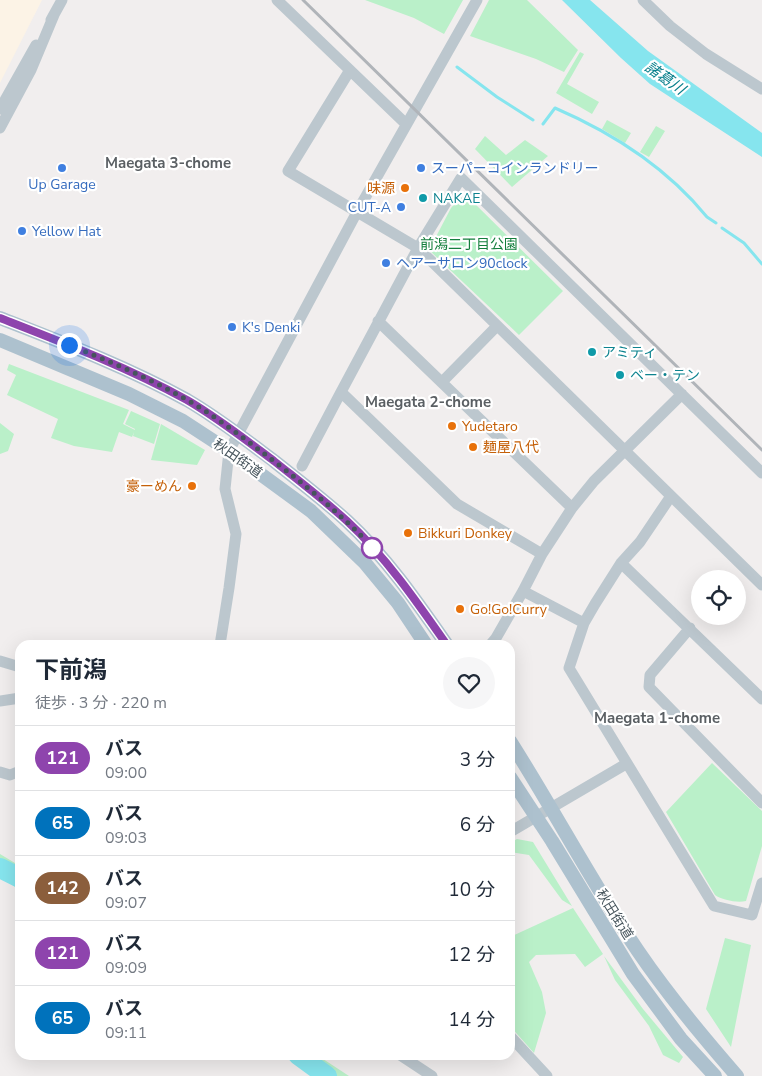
<!DOCTYPE html>
<html lang="ja">
<head>
<meta charset="utf-8">
<style>
  body { margin:0; font-family:"Nunito Sans","Noto Sans JP",sans-serif; background:#f6f6f7; color:#1f2937; height:100vh; display:flex; flex-direction:column; font-size:19px; white-space:nowrap }
  * { box-sizing:border-box; margin:0 }
  p { font-size:16px; color:#747a83 }
  .icon { flex:none; width:28px; height:28px; fill:none; stroke:currentColor; stroke-width:2; stroke-linecap:round; stroke-linejoin:round }
  .map { position:relative; flex:1; overflow:hidden }
  .drawer { position:absolute; left:15px; top:640px; width:500px; height:420px; display:flex; flex-direction:column; background:#fff; border-radius:15px; box-shadow:0 5px 20px #0002 }
  .drawer>* { flex:none }
  .badge { padding:0 10px; border-radius:16px; font-size:18px; line-height:32px }
  .fabs { position:absolute; left:691px; top:570px; display:grid; gap:10px }
  .fabs a { display:grid; place-items:center; width:55px; height:55px; border-radius:50%; background:#fff; box-shadow:0 5px 20px #0002; font-size:25px }
  .you { position:absolute; width:25px; height:25px; margin:-12px; border:4px solid #fff; border-radius:50%; background:#1a73e8; box-shadow:0 0 0 8px #1a73e833 }
  .map>.badge { position:absolute; translate:-50% -50%; box-shadow:0 0 0 2px #fff }
  .round { display:grid; place-items:center; flex:none; width:52px; height:52px; border-radius:26px; background:#f6f6f7 }
  .headline { display:flex; align-items:center; justify-content:space-between; height:85px; padding:0 20px }
  h1 { font-size:24px; font-weight:700; line-height:38px }
  ul { padding:0; list-style:none }
  li { display:flex; align-items:center; gap:15px; height:65px; padding:0 20px; border-top:1px solid #e0e1e3 }
  li div { flex:1 }
  li b { display:block; font-size:19px }
  li em { font-style:normal }
  li .badge { min-width:55px; font-weight:700; text-align:center }
  .map>svg:first-child { display:block }
  .commercial { fill:#fcf3e6 }
  .green { fill:#baf0c9 }
  .water { fill:#86e5ee }
  .lines { fill:none; stroke-linecap:round; stroke-linejoin:round }
  .stream { stroke:#86e5ee; stroke-width:3 }
  .river { stroke:#86e5ee; stroke-width:20 }
  .minor { stroke:#bcc7ce; stroke-width:11 }
  .major { stroke:#adc1ce; stroke-width:14 }
  .rail { stroke:#b0b4b9; stroke-width:3 }
  .line-casing { stroke:#fff; stroke-width:11 }
  .line { stroke:#8e44ad; stroke-width:8 }
  .walk { stroke:#46545c; stroke-width:5; stroke-dasharray:0 9 }
  .shop-dot { fill:#3f7fe0; stroke:#fff; stroke-width:2 }
  .food-dot { fill:#e8710a; stroke:#fff; stroke-width:2 }
  .culture-dot { fill:#0f9aa8; stroke:#fff; stroke-width:2 }
  .stop-dot { fill:#fff; stroke:#8e44ad; stroke-width:2.5 }
  .labels { text-anchor:middle; stroke-width:4.5; stroke-linejoin:round; paint-order:stroke }
  .shop-label { font-size:14px; fill:#366cbe; stroke:#fff; text-anchor:start }
  .food-label { font-size:14px; fill:#c56008; stroke:#fff; text-anchor:start }
  .culture-label { font-size:14px; fill:#0d838f; stroke:#fff; text-anchor:start }
  .park-label { font-size:14px; fill:#147f3d; stroke:#fff }
  .street-label { font-size:14px; fill:#46545c; stroke:#fff }
  .water-label { font-size:15px; font-style:italic; fill:#0a818d; stroke:#fff }
  .neighbourhood-label { font-size:15px; font-weight:bold; fill:#5a5f63; stroke:#fff }
</style>
</head>
<body>
<div class="map">
<svg width="762" height="1076" viewBox="0 0 762 1076">
  <rect width="100%" height="100%" fill="#f1eeee"/>
  <path class="commercial" d="M0 0H42L0 83Z"/>
  <path class="green" d="M365 0H463L444 34 414 18Z
    M489 0H527L578 50 564 72 536 59 470 36Z
    M580 52 584 54 567 84 599 102 592 114 556 93Z
    M607 120 631 133 625 143 602 129Z
    M656 126 665 131 649 157 640 152Z
    M485 136 506 155 525 140 548 156 512 187 475 149Z
    M468 197 563 291 519 335 429 250 451 208 460 198Z
    M9 364 129 410 123 424 135 430 132 437 119 432 112 452 74 446 51 438 58 419 7 395 16 375 7 370Z
    M131 411 160 424 154 444 133 436 135 429 125 424Z
    M0 423 14 434 8 451 0 454Z
    M161 424 205 450 197 465 151 460Z
    M712 763 762 811V846L746 901C737 903 722 900 715 895L666 812Z
    M517 839 533 842 572 906 562 900 529 855 510 852V843Z
    M0 854 20 866V890L0 877Z
    M573 908 603 954 585 967 575 954 536 955 529 962 542 992 546 1013 534 1053 510 1026V937Z
    M725 938 751 945 731 1047 706 1009Z
    M604 956 643 1009 683 1057 679 1063 663 1055 649 1026 615 980Z
    M282 1055H317L349 1076H315Z"/>
  <path class="water" d="M562 0H590L648 51 762 133V157L650 84 621 58Z"/>
  <g class="lines">
    <path class="stream" d="M457 67 497 97 533 120
      M543 124 555 108C613 133 667 168 707 217L716 223
      M722 228 744 243 762 264"/>
    <path class="river" d="M0 868 20 878
      M298 1055 327 1076"/>
    <path class="minor" d="M277 0 406 124
      M643 0 670 26 706 54 762 89
      M51 20 62 0
      M350 70 288 171 418 248 762 585
      M0 109 36 45
      M0 128 31 70 54 15
      M378 321 572 508
      M442 382 497 326
      M302 466 341 392
      M671 496 640 542 621 563 595 604 584 623 569 668 714 906 752 915 762 883
      M542 554 457 504 341 392 418 248 461 178 762 473
      M621 563 762 699
      M523 591 584 623
      M690 628 650 675 649 687 762 803
      M220 645 229 588 236 534 225 489 229 451 357 212 477 0
      M490 645 496 638 523 591 542 554 572 508 594 481 682 394
      M0 661 20 667
      M0 701 20 698
      M0 772 10 775 20 771
      M510 832 626 764
      M510 1036 547 1076
      M400 1055 432 1076"/>
    <path class="major" d="M0 318C64 343 127 367 187 400 218 418 246 440 274 461 299 481 324 500 347 521 386 557 417 602 447 645
      M0 340 129 394 183 421 229 451 311 511 365 563 398 603 426 645
      M510 741C554 810 592 883 638 951 668 995 702 1036 737 1076
      M510 777 552 841 633 974 681 1039 715 1076"/>
    <path class="rail" d="M303 0 762 450"/>
  </g>
  <g class="lines">
    <g class="line-casing">
      <path id="line" d="M0 318C64 343 127 367 187 400 218 418 246 440 274 461 299 481 324 500 347 521 386 557 417 602 447 645"/>
    </g>
    <use href="#line" class="line"/>
    <path class="walk" d="M69 345C109 361 151 379 189 401 221 420 250 443 279 465 315 493 344 517 376 551L372 548"/>
  </g>
  <g class="shop-dot">
    <circle cx="62" cy="168" r="5"/>
    <circle cx="421" cy="168" r="5"/>
    <circle cx="401" cy="207" r="5"/>
    <circle cx="22" cy="231" r="5"/>
    <circle cx="386" cy="263" r="5"/>
    <circle cx="232" cy="327" r="5"/>
  </g>
  <g class="food-dot">
    <circle cx="405" cy="188" r="5"/>
    <circle cx="452" cy="426" r="5"/>
    <circle cx="473" cy="447" r="5"/>
    <circle cx="192" cy="486" r="5"/>
    <circle cx="408" cy="533" r="5"/>
    <circle cx="460" cy="609" r="5"/>
  </g>
  <g class="culture-dot">
    <circle cx="423" cy="198" r="5"/>
    <circle cx="592" cy="352" r="5"/>
    <circle cx="620" cy="375" r="5"/>
  </g>
  <circle class="stop-dot" cx="372" cy="548" r="10"/>
  <g class="labels">
    <g class="shop-label">
      <text x="431" y="173">スーパーコインランドリー</text>
      <text x="62" y="189" text-anchor="middle">Up Garage</text>
      <text x="391" y="212" text-anchor="end">CUT-A</text>
      <text x="32" y="236">Yellow Hat</text>
      <text x="396" y="268">ヘアーサロン90clock</text>
      <text x="242" y="332">K's Denki</text>
    </g>
    <g class="food-label">
      <text x="395" y="193" text-anchor="end">味源</text>
      <text x="462" y="431">Yudetaro</text>
      <text x="483" y="452">麺屋八代</text>
      <text x="182" y="491" text-anchor="end">豪ーめん</text>
      <text x="418" y="538">Bikkuri Donkey</text>
      <text x="470" y="614">Go!Go!Curry</text>
    </g>
    <g class="culture-label">
      <text x="433" y="203">NAKAE</text>
      <text x="602" y="357">アミティ</text>
      <text x="630" y="380">ベー・テン</text>
    </g>
    <g class="park-label">
      <text x="469" y="249">前潟二丁目公園</text>
    </g>
    <g class="street-label">
      <text transform="translate(238 458) rotate(35)" y="5">秋田街道</text>
      <text transform="translate(615 914) rotate(58)" y="5">秋田街道</text>
    </g>
    <g class="water-label">
      <text transform="translate(665 78) rotate(35)" y="5">諸葛川</text>
    </g>
    <g class="neighbourhood-label">
      <text x="168" y="168">Maegata 3-chome</text>
      <text x="428" y="407">Maegata 2-chome</text>
      <text x="657" y="723">Maegata 1-chome</text>
    </g>
  </g>
</svg>
<div class="fabs">
<a><svg class="icon" aria-label="locate" viewBox="0 0 24 24"><circle cx="12" cy="12" r="6"/><path d="M12 2v4M12 18v4M2 12h4M18 12h4"/></svg></a>
</div>
<div class="you" style="left:69px;top:345px"></div>
<section class="drawer">
<div class="headline"><div><h1>下前潟</h1><p>徒歩 · 3 分 · 220 m</p></div><a class="round"><svg class="icon" aria-label="heart" viewBox="0 0 24 24"><path d="M12 20l-8-8c-3-5 5-10 8-4 3-6 11-1 8 4z"/></svg></a></div>
<ul>
<li><span class="badge" style="background:#8e44ad;color:#fff">121</span><div><b>バス</b><p>09:00</p></div><em>3 分</em></li>
<li><span class="badge" style="background:#0072bc;color:#fff">65</span><div><b>バス</b><p>09:03</p></div><em>6 分</em></li>
<li><span class="badge" style="background:#8b5e3c;color:#fff">142</span><div><b>バス</b><p>09:07</p></div><em>10 分</em></li>
<li><span class="badge" style="background:#8e44ad;color:#fff">121</span><div><b>バス</b><p>09:09</p></div><em>12 分</em></li>
<li><span class="badge" style="background:#0072bc;color:#fff">65</span><div><b>バス</b><p>09:11</p></div><em>14 分</em></li>
</ul>
</section>
</div>
</body>
</html>
